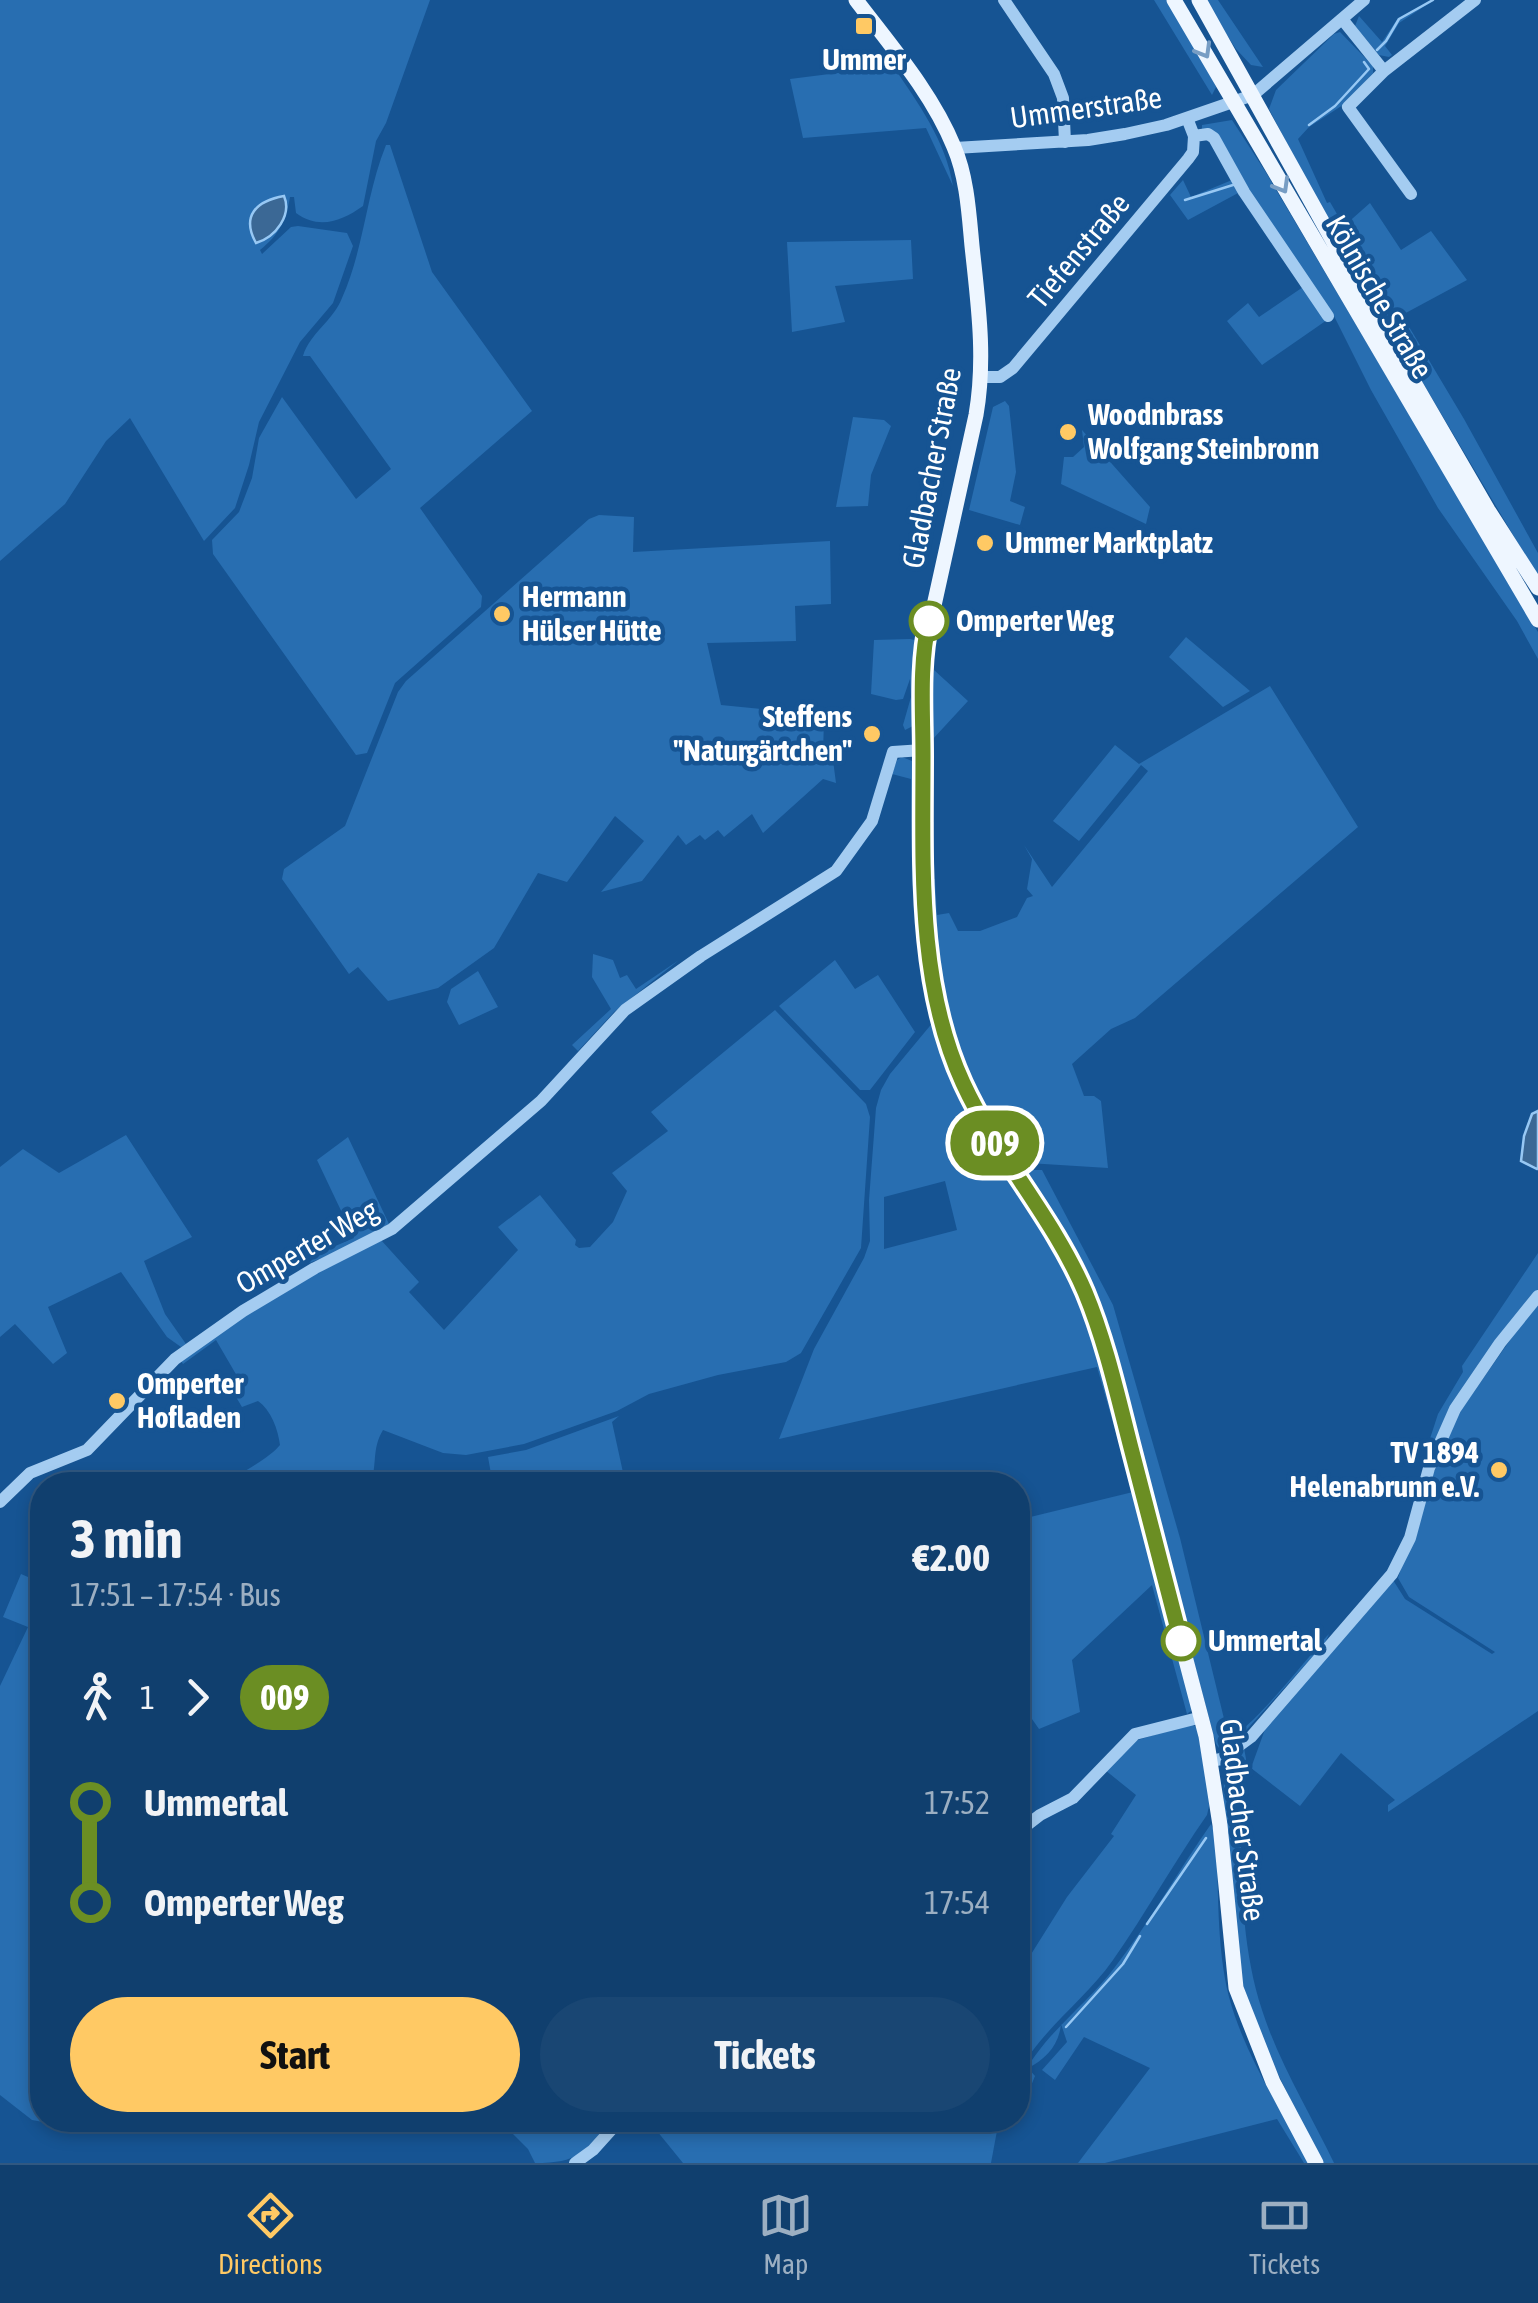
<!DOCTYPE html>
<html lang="en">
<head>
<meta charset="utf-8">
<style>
  body { margin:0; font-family:"Asap Condensed",sans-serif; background:#194673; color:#f1f3f6; height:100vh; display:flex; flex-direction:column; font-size:38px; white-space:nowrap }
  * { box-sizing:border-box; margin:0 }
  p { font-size:32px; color:#9cafc2 }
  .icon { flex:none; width:55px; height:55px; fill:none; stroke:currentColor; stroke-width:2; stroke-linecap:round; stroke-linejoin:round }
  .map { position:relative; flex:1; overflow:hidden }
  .drawer { position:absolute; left:30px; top:1472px; width:1000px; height:660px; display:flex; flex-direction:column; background:#103f6e; border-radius:40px; box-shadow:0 5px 15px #0003,0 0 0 2px #305881 }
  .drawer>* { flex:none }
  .badge { padding:0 20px; border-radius:32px; font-size:35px; line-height:65px }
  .map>.badge { position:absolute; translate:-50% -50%; box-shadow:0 0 0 5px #fff }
  .legs { display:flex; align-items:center; gap:15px; height:110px; padding:0 40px; font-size:32px }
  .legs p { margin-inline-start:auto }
  .overview { display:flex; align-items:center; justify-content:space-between; height:170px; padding:0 40px }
  h1 { font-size:55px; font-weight:700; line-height:75px }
  .button { display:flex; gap:20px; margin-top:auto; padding:20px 40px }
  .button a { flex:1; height:115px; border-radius:60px; background:#ffc964; color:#111; font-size:40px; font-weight:700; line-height:115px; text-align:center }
  .button a+a { background:#194673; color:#f1f3f6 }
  ul { padding:0 40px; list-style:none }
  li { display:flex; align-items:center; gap:35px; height:100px; font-size:38px }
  li i { display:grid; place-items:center; width:15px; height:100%; margin:0 12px; background:currentColor }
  li i::after { content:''; width:25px; height:25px; margin:-12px; border:8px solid; border-radius:50%; background:#103f6e }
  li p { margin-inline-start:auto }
  li:first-child i { background:linear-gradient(#0000 50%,currentColor 0) }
  li:last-child i { background:linear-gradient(currentColor 50%,#0000 0) }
  .tab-bar { display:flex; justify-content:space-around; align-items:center; height:140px; border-top:2px solid #305881; background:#103f6e; font-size:28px; color:#9cafc2 }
  .tab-bar a { display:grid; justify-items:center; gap:5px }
  .tab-bar .current { color:#ffc964 }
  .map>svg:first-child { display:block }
  .green { fill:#286eb1; fill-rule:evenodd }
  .water { fill:#3b6895; stroke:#97c8f4; stroke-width:2.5 }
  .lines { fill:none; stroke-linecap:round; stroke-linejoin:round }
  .stream { stroke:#97c8f4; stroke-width:2.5 }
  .minor { stroke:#a4ccf1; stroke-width:12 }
  .major { stroke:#eef6ff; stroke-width:15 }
  .oneway { stroke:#779dc4 }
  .line-1-casing { stroke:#fff; stroke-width:22 }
  .line-1 { stroke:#6b8e23; stroke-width:15 }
  .poi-dot { fill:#ffc964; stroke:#165493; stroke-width:4 }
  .stop-1-dot { fill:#fff; stroke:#6b8e23; stroke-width:5 }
  .labels { text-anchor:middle; stroke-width:9; stroke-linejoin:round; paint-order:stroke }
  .poi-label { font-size:30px; font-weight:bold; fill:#fff; stroke:#165493; text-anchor:start }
  .street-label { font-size:30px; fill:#fff; stroke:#165493 }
  .stop-label { font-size:30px; font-weight:bold; fill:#fff; stroke:#165493; text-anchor:start }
</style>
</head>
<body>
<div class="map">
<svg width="1538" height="2163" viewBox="0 0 1538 2163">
  <rect width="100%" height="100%" fill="#165493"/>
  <path class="green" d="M0 0H430L386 123 376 141 363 206C342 221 319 230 296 213L294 197H290C286 220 279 235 260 250L262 254 291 227 298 226 347 233 353 246 333 303 300 342 259 422 249 465 235 508 204 541 130 418 106 441 65 504 0 561Z
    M1154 0H1168L1211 74 1216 87 1212 95Z
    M1204 0H1218L1263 67 1251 65 1236 49Z
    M1434 0 1399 23 1385 46 1392 55 1389 57 1379 55 1355 26 1359 16 1382 42 1398 18Z
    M1340 32 1373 66V73L1346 103 1309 127 1298 139 1327 203 1330 202 1344 226 1370 203 1401 250 1431 231 1467 280 1402 315 1464 419 1538 553V577L1334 233 1269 109 1276 90 1334 34Z
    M893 66C918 103 946 141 953 186L926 128 803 138 790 79Z
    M1232 120 1265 171 1538 632V659L1517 621 1438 508 1371 390 1334 316 1202 131V125Z
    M386 145H390L432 272 532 411 420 508 482 596 481 607 395 683 367 753 356 755 213 554 212 540 239 512 252 478 259 438 282 397 356 499 391 469 310 356H303C310 333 333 321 342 298 364 249 366 194 386 145Z
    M1183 180 1191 197 1232 180 1240 192 1188 220 1170 195Z
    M911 240 913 279 835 286 845 322 792 332 787 242Z
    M1306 285 1327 320 1262 365 1227 321 1248 303 1259 317Z
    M1005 401 1009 406 1016 472 1010 501 1025 507 1020 525 969 510 993 407Z
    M853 417 884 420 891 426 871 475 868 506 836 507Z
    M1082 430 1150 507 1146 524 1061 484 1064 457H1073L1084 447Z
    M599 515 634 517 633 552 830 541 831 604 795 606 796 641 707 643 721 705 824 715 823 759 833 760 836 783 823 779 763 833 752 814 724 837 718 830 705 840 700 835 686 845 678 835 642 881 601 892 644 841 615 816 567 882 538 873 494 948 438 988 388 1001 358 967 349 974 282 879 284 869 345 826 398 692 406 681 589 519Z
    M1186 637 1250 691 1223 707 1169 657Z
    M910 639 919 641 915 667V725L905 730 903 725 911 697 910 679 903 699 896 700 871 694 874 640Z
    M934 670 968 701 932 740V678Z
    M1270 686 1358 827 1135 1018 1111 1029 1072 1064 1084 1096H1094L1101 1101 1108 1168 1012 1162C982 1111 949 1056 940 997 934 958 933 918 930 879H935L937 915 949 913 958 931H980L1017 917 1027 898 1033 896 1027 889 1032 859 1024 845 1052 887 1148 771 1141 765 1079 841 1053 821 1115 745 1139 764Z
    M902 757 912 761 914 767 928 1007 912 879 911 779 892 774 897 760Z
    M593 954 613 960 620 978 627 975 636 989 679 960 614 1012 578 1051 572 1045 611 1009 592 977Z
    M835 960 855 989 878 975 915 1032 870 1090H860L779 1006Z
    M478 971 498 1007 459 1025 447 1002 451 989Z
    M775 1010 866 1104 870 1117 861 1248 801 1353 786 1362 718 1375 649 1394 617 1411 524 1444 466 1455 443 1453 383 1430C371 1450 378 1465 370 1485H169L181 1477C189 1480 198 1484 206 1485 223 1487 270 1458 280 1445 278 1429 271 1410 258 1401L242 1407 227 1382 237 1376 216 1340 183 1364 181 1361 278 1292 381 1240 419 1282 409 1292 444 1330 518 1250 498 1227 540 1195 576 1240 575 1245 579 1248 590 1247 613 1222 627 1191 612 1173 668 1131 651 1112Z
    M934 1021 1077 1289 1073 1291 1084 1308 1100 1350 1139 1498 1136 1501 1138 1510 1143 1513 1192 1710 1187 1714 1152 1585 1072 1660 1080 1712 1039 1729 1018 1699V1520L1133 1492 1097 1367 779 1439 814 1349 864 1258 870 1241 869 1200 876 1108 881 1090 890 1074ZM945 1181 957 1230 884 1249V1197Z
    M126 1135 192 1237 144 1261 165 1314 186 1344 181 1347 167 1337 121 1272 48 1307 67 1353 53 1364 15 1324 0 1337V1167L23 1149 59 1173Z
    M348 1137 389 1224 336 1253 309 1263 319 1253 354 1238 317 1160Z
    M1026 1170H1042L1113 1305 1180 1538 1227 1731 1231 1736C1250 1732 1311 1653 1329 1634L1325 1643 1230 1748 1221 1751 1216 1744 1112 1360 1024 1178Z
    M1538 1253V1290L1427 1459 1425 1454 1438 1414 1463 1372 1462 1366Z
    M1538 1300V1711L1388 1812V1805L1395 1800 1341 1753 1300 1806 1251 1768 1268 1721 1393 1580 1405 1599 1492 1654 1495 1652 1409 1597 1398 1578 1427 1488 1459 1413Z
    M619 1416 612 1422 624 1477 620 1485H493L488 1457 526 1450Z
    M21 1574 42 1583 43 2122 32 2120 0 2095V1686L28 1627 3 1617Z
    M1190 1724 1197 1727 1210 1802 1207 1815C1174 1862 1146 1913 1113 1960 1084 2001 1043 2028 1018 2073V1975L1067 1897 1114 1836 1111 1834 1136 1795 1105 1770 1128 1743Z
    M1244 1748 1246 1759 1233 1831 1241 1835C1241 1893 1244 1955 1262 2010 1279 2063 1310 2113 1334 2163H1321L1251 2018 1240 1976 1223 1808 1224 1777Z
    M1211 1824 1216 1835C1219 1888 1216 1945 1229 1997 1245 2056 1281 2110 1310 2163H1304L1277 2119 1105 2163H1078L1150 2068 1084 2037 1055 2080 1042 2070 1067 2042 1061 2024C1059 2045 1046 2059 1028 2068L1035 2076 1018 2118C1018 2105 1015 2091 1021 2079 1043 2034 1086 2006 1115 1967 1150 1922 1178 1871 1211 1824Z
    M499 2120H612C585 2153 578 2163 535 2163L528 2149Z
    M648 2120H808L813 2125 820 2120H999L991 2163H683Z"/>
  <path class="water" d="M284 196C292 215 276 237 256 243 241 216 256 201 284 196Z
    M1538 1111V1168L1537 1169 1521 1161 1524 1136 1532 1114Z"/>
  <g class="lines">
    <path class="stream" d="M1377 50 1386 41 1399 19 1433 0
      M1309 125 1335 106 1369 69 1364 62
      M1185 200 1233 185
      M1147 1924 1206 1838
      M1066 2027 1123 1964 1140 1936"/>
    <path class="minor" d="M1004 0 1054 74 1063 98 1065 142
      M1342 19 1384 71 1475 0
      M1384 71 1348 107 1411 194
      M1194 136 1208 134 1214 138 1244 192 1328 316
      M955 148 1088 140 1125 134 1166 125 1253 95 1364 0
      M983 377H1000L1013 368 1188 159 1193 152 1194 136 1187 118
      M0 1502 30 1473 87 1450 175 1359 243 1311 315 1268 392 1229 541 1101 625 1010 701 956 836 871 872 821 893 752 923 750
      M1211 1761 1221 1759 1251 1737 1392 1574 1410 1538 1429 1468 1455 1409 1500 1343 1538 1296
      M1018 1832 1040 1815 1073 1798 1135 1734 1202 1717
      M575 2163 593 2150 620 2120"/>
    <path class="major" d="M856 0C891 46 932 93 954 147 967 177 969 214 972 246 978 303 986 358 976 415L922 660 926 897 936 1009 964 1086 1000 1151 1068 1256 1098 1326 1206 1736 1220 1825 1236 1988 1273 2082 1316 2163
      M1174 0 1538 620
      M1199 0 1358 286 1488 510 1538 588"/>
  </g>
  <defs><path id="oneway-chevron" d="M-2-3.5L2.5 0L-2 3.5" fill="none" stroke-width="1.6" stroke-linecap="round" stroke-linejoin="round" transform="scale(2.5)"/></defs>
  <g class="oneway">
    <use href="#oneway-chevron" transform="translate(1204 51) rotate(60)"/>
    <use href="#oneway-chevron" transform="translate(1282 186) rotate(60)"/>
  </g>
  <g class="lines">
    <g class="line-1-casing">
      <path id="line-1" d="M929 621C919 665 923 711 923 756 923 864 917 983 963 1083 997 1157 1053 1217 1085 1292 1105 1340 1117 1393 1130 1444 1147 1509 1164 1575 1181 1641"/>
    </g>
    <use href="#line-1" class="line-1"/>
  </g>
  <g class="poi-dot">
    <rect x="854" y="16" width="20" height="20" rx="5"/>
    <circle cx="1068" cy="432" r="10"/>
    <circle cx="985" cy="543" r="10"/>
    <circle cx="502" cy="614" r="10"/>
    <circle cx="872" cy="734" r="10"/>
    <circle cx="117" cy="1401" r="10"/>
    <circle cx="1499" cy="1470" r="10"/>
  </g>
  <g class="stop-1-dot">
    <circle cx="929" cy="621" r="18"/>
    <circle cx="1181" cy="1641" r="18"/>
  </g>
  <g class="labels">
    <g class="poi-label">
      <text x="864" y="70" text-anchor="middle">Ummer</text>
      <text x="1088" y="425">Woodnbrass<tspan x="1088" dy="34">Wolfgang Steinbronn</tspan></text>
      <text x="1005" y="553">Ummer Marktplatz</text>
      <text x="522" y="607">Hermann<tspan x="522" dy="34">Hülser Hütte</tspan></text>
      <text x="852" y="727" text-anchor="end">Steffens<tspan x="852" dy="34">"Naturgärtchen"</tspan></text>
      <text x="137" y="1394">Omperter<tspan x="137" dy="34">Hofladen</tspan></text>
      <text x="1479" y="1463" text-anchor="end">TV 1894<tspan x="1479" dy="34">Helenabrunn e.V.</tspan></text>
    </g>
    <g class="street-label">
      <text transform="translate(1086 108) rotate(-8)" y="10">Ummerstraße</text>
      <text transform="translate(1079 251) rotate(-50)" y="10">Tiefenstraße</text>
      <text transform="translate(1379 297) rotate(60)" y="10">Kölnische Straße</text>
      <text transform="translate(932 468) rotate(-79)" y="10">Gladbacher Straße</text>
      <text transform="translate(307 1247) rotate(-30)" y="10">Omperter Weg</text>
      <text transform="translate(1242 1820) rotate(83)" y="10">Gladbacher Straße</text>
    </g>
    <g class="stop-label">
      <text x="956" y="631">Omperter Weg</text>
      <text x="1208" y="1651">Ummertal</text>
    </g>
  </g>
</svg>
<b class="badge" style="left:995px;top:1143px;background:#6b8e23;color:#fff">009</b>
<section class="drawer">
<div class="overview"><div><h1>3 min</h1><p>17:51 – 17:54 · Bus</p></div><b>€2.00</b></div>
<div class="legs"><svg class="icon" aria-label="walk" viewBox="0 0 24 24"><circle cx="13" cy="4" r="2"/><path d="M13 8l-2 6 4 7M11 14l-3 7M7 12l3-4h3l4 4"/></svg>1<svg class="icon" aria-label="forward" viewBox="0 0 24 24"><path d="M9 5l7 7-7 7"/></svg><b class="badge" style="background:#6b8e23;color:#fff">009</b></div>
<ul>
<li><i style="color:#6b8e23"></i><b>Ummertal</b><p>17:52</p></li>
<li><i style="color:#6b8e23"></i><b>Omperter Weg</b><p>17:54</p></li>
</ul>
<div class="button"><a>Start</a><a>Tickets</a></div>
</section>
</div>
<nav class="tab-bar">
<a class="current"><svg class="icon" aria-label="directions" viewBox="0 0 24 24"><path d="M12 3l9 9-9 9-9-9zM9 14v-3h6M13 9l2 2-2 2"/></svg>Directions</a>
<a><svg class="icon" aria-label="map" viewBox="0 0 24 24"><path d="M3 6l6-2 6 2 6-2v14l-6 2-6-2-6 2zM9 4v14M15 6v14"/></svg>Map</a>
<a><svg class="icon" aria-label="tickets" viewBox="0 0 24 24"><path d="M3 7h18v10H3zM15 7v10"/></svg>Tickets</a>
</nav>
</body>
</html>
